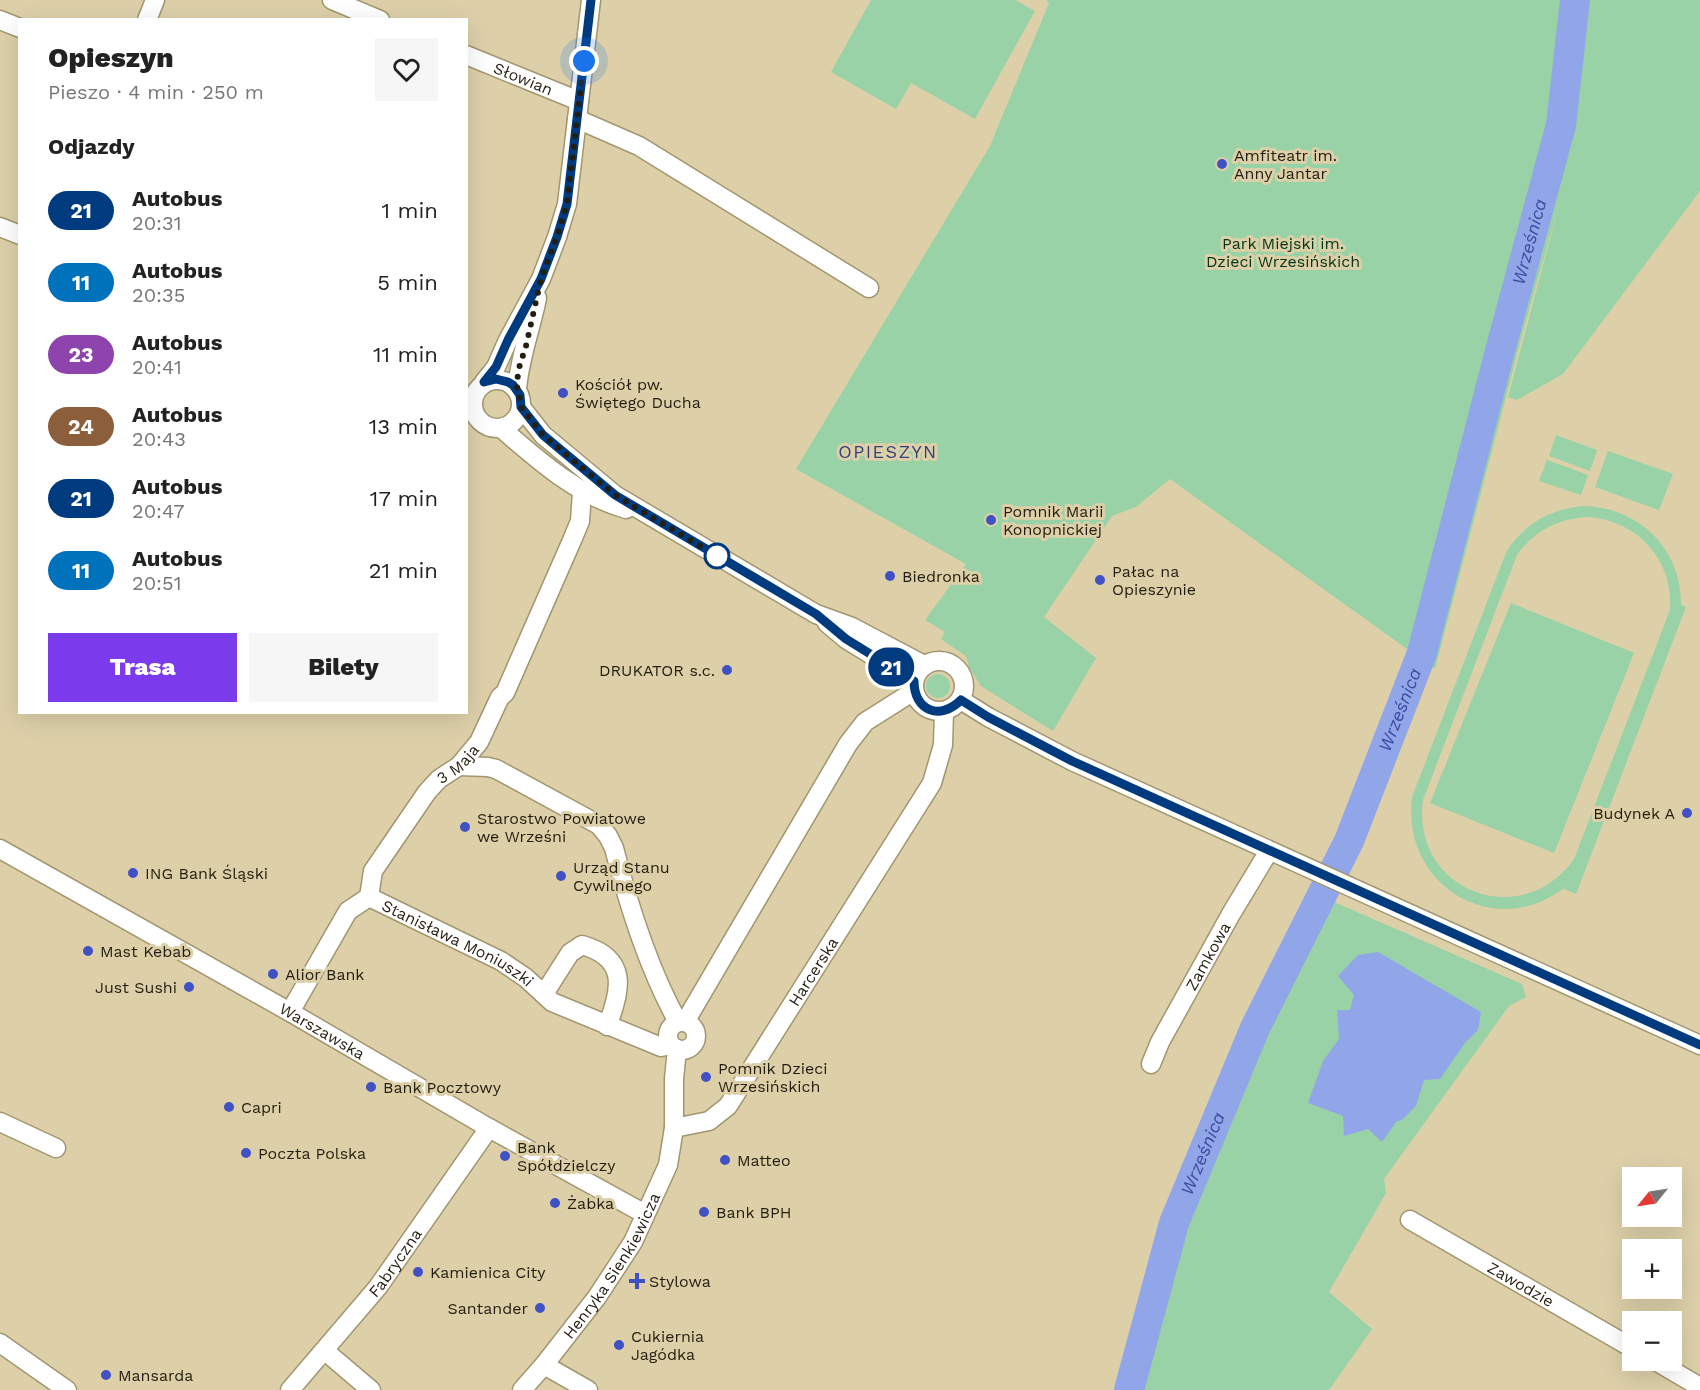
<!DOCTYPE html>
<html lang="pl">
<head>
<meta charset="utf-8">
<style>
  body { margin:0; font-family:"Work Sans",sans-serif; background:#f6f6f6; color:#222; height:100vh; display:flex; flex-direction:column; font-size:22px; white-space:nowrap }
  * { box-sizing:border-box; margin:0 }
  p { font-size:20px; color:#767676 }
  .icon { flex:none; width:33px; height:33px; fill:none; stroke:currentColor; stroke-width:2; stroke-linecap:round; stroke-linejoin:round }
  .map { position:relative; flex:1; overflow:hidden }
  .sheet { position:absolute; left:18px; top:18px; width:450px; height:696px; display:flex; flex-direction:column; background:#fff; border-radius:0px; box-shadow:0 6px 24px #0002 }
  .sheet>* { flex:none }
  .badge { padding:0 12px; border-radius:20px; font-size:21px; line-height:39px }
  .needle { width:39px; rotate:240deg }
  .tools { position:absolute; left:1622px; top:1167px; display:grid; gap:12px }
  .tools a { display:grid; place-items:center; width:60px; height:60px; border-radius:0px; background:#fff; box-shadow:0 6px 24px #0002; font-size:30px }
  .you { position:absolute; width:30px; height:30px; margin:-15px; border:4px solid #fff; border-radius:50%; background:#1a73e8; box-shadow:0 0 0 9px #1a73e833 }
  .map>.badge { position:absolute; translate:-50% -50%; box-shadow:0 0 0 3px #fff }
  h2 { padding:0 30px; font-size:22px; line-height:54px }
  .round { display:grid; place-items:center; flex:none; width:63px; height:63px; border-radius:0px; background:#f6f6f6 }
  .headline { display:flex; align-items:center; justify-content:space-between; height:102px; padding:0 30px }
  h1 { font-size:28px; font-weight:800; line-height:45px }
  .primary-button { display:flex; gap:12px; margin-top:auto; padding:12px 30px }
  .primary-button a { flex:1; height:69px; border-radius:0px; background:#7c3aed; color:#fff; font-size:24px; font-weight:800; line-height:69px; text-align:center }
  .primary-button a+a { background:#f6f6f6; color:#222 }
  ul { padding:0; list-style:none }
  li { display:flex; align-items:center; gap:18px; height:72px; padding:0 30px }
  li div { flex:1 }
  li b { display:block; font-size:22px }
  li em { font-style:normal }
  li .badge { min-width:66px; font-weight:700; text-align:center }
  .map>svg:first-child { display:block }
  .green { fill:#98d2a6; fill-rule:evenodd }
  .water { fill:#91a5e9 }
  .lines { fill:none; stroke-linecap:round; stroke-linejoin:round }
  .river { stroke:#91a5e9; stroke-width:30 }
  .minor-casing { stroke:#a29670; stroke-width:21 }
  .minor { stroke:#fff; stroke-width:18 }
  .line-casing { stroke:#fff; stroke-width:14 }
  .line { stroke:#003b80; stroke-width:9 }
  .walk { stroke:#231e0f; stroke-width:6; stroke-dasharray:0 10.8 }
  .poi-dot { fill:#4051c4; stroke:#ddd0a9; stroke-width:2 }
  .stop-dot { fill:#fff; stroke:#003b80; stroke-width:3 }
  .labels { text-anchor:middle; stroke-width:6; stroke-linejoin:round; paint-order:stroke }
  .street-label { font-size:16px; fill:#231e0f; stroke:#ddd0a9 }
  .poi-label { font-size:16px; fill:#231e0f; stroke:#ddd0a9; text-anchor:start }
  .park-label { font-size:16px; fill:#003615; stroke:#ddd0a9 }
  .water-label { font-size:18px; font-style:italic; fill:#3c4c9d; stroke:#ddd0a9 }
  .neighbourhood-label { font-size:18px; letter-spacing:1.5px; fill:#323f7a; stroke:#ddd0a9 }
</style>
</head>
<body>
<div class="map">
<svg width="1700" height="1390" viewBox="0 0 1700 1390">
  <rect width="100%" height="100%" fill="#ddd0a9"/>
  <path class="green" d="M871 0H1015L1035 11 975 119 911 83 896 109 831 72Z
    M1046 0H1587V27L1590 0H1700V191L1563 374 1517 400 1508 397 1563 190 1523 332 1435 669 1170 479 1136 507 1112 516 1044 617 1096 658 1053 731 981 686 969 667 966 656 941 639 945 632 925 620 966 564 796 469 990 146 1049 3Z
    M1556 435 1597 450 1590 471 1549 456Z
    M1608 451 1673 474 1659 510 1595 487Z
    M1547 460 1588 475 1581 495 1539 481Z
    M1585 506C1640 508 1682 550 1681 605L1686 607 1576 894 1564 889V888C1493 942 1401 884 1412 797L1507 550C1526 523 1552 508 1585 506ZM1586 517C1636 519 1674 559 1670 610L1574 859C1522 933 1411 891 1423 800L1517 555C1534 531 1557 519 1586 517Z
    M1511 603 1634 653 1554 853 1430 803Z
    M926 686a12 12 0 1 1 24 0a12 12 0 1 1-24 0Z
    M1325 898 1522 984 1526 997 1509 1006 1384 1179 1386 1193 1329 1292 1372 1329 1329 1390H1137L1181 1227Z"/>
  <path class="water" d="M1378 952 1481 1012 1478 1030 1465 1043 1440 1079 1424 1080 1416 1106 1403 1119 1396 1122 1382 1142 1368 1129 1344 1136 1343 1116 1308 1103 1323 1061 1339 1039 1337 1010H1350L1354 995 1338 976 1358 955Z"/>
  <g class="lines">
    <path class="river" id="s1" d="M1129 1390 1174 1223 1255 1028 1349 841 1422 653 1500 351 1561 125 1575 0"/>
    <g class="minor-casing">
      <g id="minor">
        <path d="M332 0 380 20"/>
        <path d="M0 20 20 28"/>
        <path d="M147 20 155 0"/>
        <path id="s2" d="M466 55 579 101"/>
        <path d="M577 119 639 146 869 288"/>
        <path d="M0 227 20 235"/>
        <circle cx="497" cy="404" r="24"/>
        <path d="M484 382 496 367 508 340 541 279 557 237 567 204 591 0"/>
        <path d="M517 390C519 359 531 329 537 298"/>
        <path d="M521 407 543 435 615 495 816 614 852 627 924 665"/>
        <path d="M501 428C539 461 577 495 626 509"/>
        <path d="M827 623 846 639 914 681"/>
        <circle cx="939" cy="686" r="25"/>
        <path d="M961 700 988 717 1072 761 1700 1045"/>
        <path d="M459 766 488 767 496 769 599 825 608 836 614 848C629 907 648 968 678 1022"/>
        <path id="s3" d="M0 849 290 1012 489 1128 645 1214"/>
        <path id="s4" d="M369 897 373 871 427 792 439 779 459 766 479 742 500 697 505 693 573 538 580 521 582 492"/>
        <path id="s5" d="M369 897 501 961 526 978 552 1002 661 1047 671 1045"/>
        <path d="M544 994 570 953 582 945C628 958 622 989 607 1026"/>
        <path d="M290 1012 348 911 369 897"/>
        <circle cx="682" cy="1036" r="14"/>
        <path d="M685 1022 848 744 865 722 914 691"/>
        <path id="s6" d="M1151 1064 1160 1042 1231 914 1269 851"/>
        <path d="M0 1122 56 1148"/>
        <path id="s7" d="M674 1128 709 1121 728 1106 932 783 943 745 944 711"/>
        <path id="s8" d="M1410 1220 1632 1348"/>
        <path d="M0 1343 67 1390"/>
        <path d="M325 1351 371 1390"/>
        <path d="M1654 1360 1700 1387"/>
        <path d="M544 1365 588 1390"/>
        <path id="s9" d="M290 1390 378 1287 489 1128"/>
        <path id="s10" d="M522 1390 544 1365 597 1297 633 1242 668 1165 674 1128V1079L677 1049"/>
      </g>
    </g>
    <use href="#minor" class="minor"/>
  </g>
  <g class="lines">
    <g class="line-casing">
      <path id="line" d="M591 0 567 204 557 237 541 279 508 340 496 367 484 382 496 379 508 382 513 385 520 395 521 407 543 435 615 495 816 614 846 639 914 681C914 711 940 721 961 700L988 717 1072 761 1700 1045"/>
    </g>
    <use href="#line" class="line"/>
    <path class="walk" d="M584 61 567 204 557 237 541 279 526 346 518 371 517 390 521 401V407L543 435 615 495 717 556"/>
  </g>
  <g class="poi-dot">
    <circle cx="1222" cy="164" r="6"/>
    <circle cx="563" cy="393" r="6"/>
    <circle cx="991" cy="520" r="6"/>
    <circle cx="890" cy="576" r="6"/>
    <circle cx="1100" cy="580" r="6"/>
    <circle cx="727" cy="670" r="6"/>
    <circle cx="1687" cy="813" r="6"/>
    <circle cx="465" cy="827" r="6"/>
    <circle cx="133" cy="873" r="6"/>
    <circle cx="561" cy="876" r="6"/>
    <circle cx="88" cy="951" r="6"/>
    <circle cx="273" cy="974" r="6"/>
    <circle cx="189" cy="987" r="6"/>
    <circle cx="706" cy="1077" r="6"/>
    <circle cx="371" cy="1087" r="6"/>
    <circle cx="229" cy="1107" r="6"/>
    <circle cx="246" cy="1153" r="6"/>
    <circle cx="505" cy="1156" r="6"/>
    <circle cx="725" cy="1160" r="6"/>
    <circle cx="555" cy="1203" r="6"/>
    <circle cx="704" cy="1212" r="6"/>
    <circle cx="418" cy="1272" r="6"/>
    <path d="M634 1272h6v6h6v6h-6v6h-6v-6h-6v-6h6z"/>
    <circle cx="540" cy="1308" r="6"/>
    <circle cx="619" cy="1345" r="6"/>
    <circle cx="106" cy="1375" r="6"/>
  </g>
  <circle class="stop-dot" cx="717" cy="556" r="12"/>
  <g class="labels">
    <g class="street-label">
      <text dy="6" stroke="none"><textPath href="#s2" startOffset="62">Słowian</textPath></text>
      <text dy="6" stroke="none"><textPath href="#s4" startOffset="164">3 Maja</textPath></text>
      <text dy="6" stroke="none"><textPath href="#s5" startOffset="100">Stanisława Moniuszki</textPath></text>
      <text dy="6" stroke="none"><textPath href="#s6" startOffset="122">Zamkowa</textPath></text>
      <text dy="6" stroke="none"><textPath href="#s7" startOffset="219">Harcerska</textPath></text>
      <text dy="6" stroke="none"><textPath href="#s3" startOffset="370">Warszawska</textPath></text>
      <text dy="6" stroke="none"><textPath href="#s9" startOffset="165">Fabryczna</textPath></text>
      <text dy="6" stroke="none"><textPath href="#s10" startOffset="154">Henryka Sienkiewicza</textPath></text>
      <text dy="6" stroke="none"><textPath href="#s8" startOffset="128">Zawodzie</textPath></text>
    </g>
    <g class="poi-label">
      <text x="1234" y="161">Amfiteatr im.<tspan x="1234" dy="18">Anny Jantar</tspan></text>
      <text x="575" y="390">Kościół pw.<tspan x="575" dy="18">Świętego Ducha</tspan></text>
      <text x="1003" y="517">Pomnik Marii<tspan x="1003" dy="18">Konopnickiej</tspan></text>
      <text x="1112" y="577">Pałac na<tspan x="1112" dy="18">Opieszynie</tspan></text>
      <text x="902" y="582">Biedronka</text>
      <text x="715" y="676" text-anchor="end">DRUKATOR s.c.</text>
      <text x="1675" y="819" text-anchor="end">Budynek A</text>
      <text x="477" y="824">Starostwo Powiatowe<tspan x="477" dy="18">we Wrześni</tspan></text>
      <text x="573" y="873">Urząd Stanu<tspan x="573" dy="18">Cywilnego</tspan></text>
      <text x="145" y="879">ING Bank Śląski</text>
      <text x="100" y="957">Mast Kebab</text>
      <text x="285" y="980">Alior Bank</text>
      <text x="177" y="993" text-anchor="end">Just Sushi</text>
      <text x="718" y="1074">Pomnik Dzieci<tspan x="718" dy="18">Wrzesińskich</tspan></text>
      <text x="383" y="1093">Bank Pocztowy</text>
      <text x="241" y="1113">Capri</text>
      <text x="517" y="1153">Bank<tspan x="517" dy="18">Spółdzielczy</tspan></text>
      <text x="258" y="1159">Poczta Polska</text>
      <text x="737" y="1166">Matteo</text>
      <text x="567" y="1209">Żabka</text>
      <text x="716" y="1218">Bank BPH</text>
      <text x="430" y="1278">Kamienica City</text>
      <text x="649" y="1287">Stylowa</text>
      <text x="528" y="1314" text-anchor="end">Santander</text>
      <text x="631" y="1342">Cukiernia<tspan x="631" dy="18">Jagódka</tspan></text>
      <text x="118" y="1381">Mansarda</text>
    </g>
    <g class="park-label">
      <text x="1283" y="249">Park Miejski im.<tspan x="1283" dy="18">Dzieci Wrzesińskich</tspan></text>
    </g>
    <g class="water-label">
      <text dy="6" stroke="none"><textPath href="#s1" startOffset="1220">Wrześnica</textPath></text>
      <text dy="6" stroke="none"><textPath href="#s1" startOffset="734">Wrześnica</textPath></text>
      <text dy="6" stroke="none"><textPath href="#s1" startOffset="248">Wrześnica</textPath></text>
    </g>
    <g class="neighbourhood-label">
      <text x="888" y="458">OPIESZYN</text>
    </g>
  </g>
</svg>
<div class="tools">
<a><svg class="needle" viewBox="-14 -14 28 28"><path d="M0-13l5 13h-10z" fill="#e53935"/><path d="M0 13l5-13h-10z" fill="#767676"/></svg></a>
<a>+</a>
<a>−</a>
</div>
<div class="you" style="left:584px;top:61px"></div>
<b class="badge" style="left:891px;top:667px;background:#003b80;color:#fff">21</b>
<section class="sheet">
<div class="headline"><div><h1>Opieszyn</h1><p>Pieszo · 4 min · 250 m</p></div><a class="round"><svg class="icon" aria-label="heart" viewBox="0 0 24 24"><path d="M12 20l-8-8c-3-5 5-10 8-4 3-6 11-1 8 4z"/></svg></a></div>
<h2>Odjazdy</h2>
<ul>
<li><span class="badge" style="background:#003b80;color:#fff">21</span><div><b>Autobus</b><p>20:31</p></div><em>1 min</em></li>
<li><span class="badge" style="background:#0072bc;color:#fff">11</span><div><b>Autobus</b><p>20:35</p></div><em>5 min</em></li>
<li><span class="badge" style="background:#8e44ad;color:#fff">23</span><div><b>Autobus</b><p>20:41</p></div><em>11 min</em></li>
<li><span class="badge" style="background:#8b5e3c;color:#fff">24</span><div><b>Autobus</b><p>20:43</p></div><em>13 min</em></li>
<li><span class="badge" style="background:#003b80;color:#fff">21</span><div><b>Autobus</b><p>20:47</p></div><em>17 min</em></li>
<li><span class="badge" style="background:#0072bc;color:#fff">11</span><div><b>Autobus</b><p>20:51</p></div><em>21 min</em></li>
</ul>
<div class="primary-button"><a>Trasa</a><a>Bilety</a></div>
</section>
</div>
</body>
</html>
